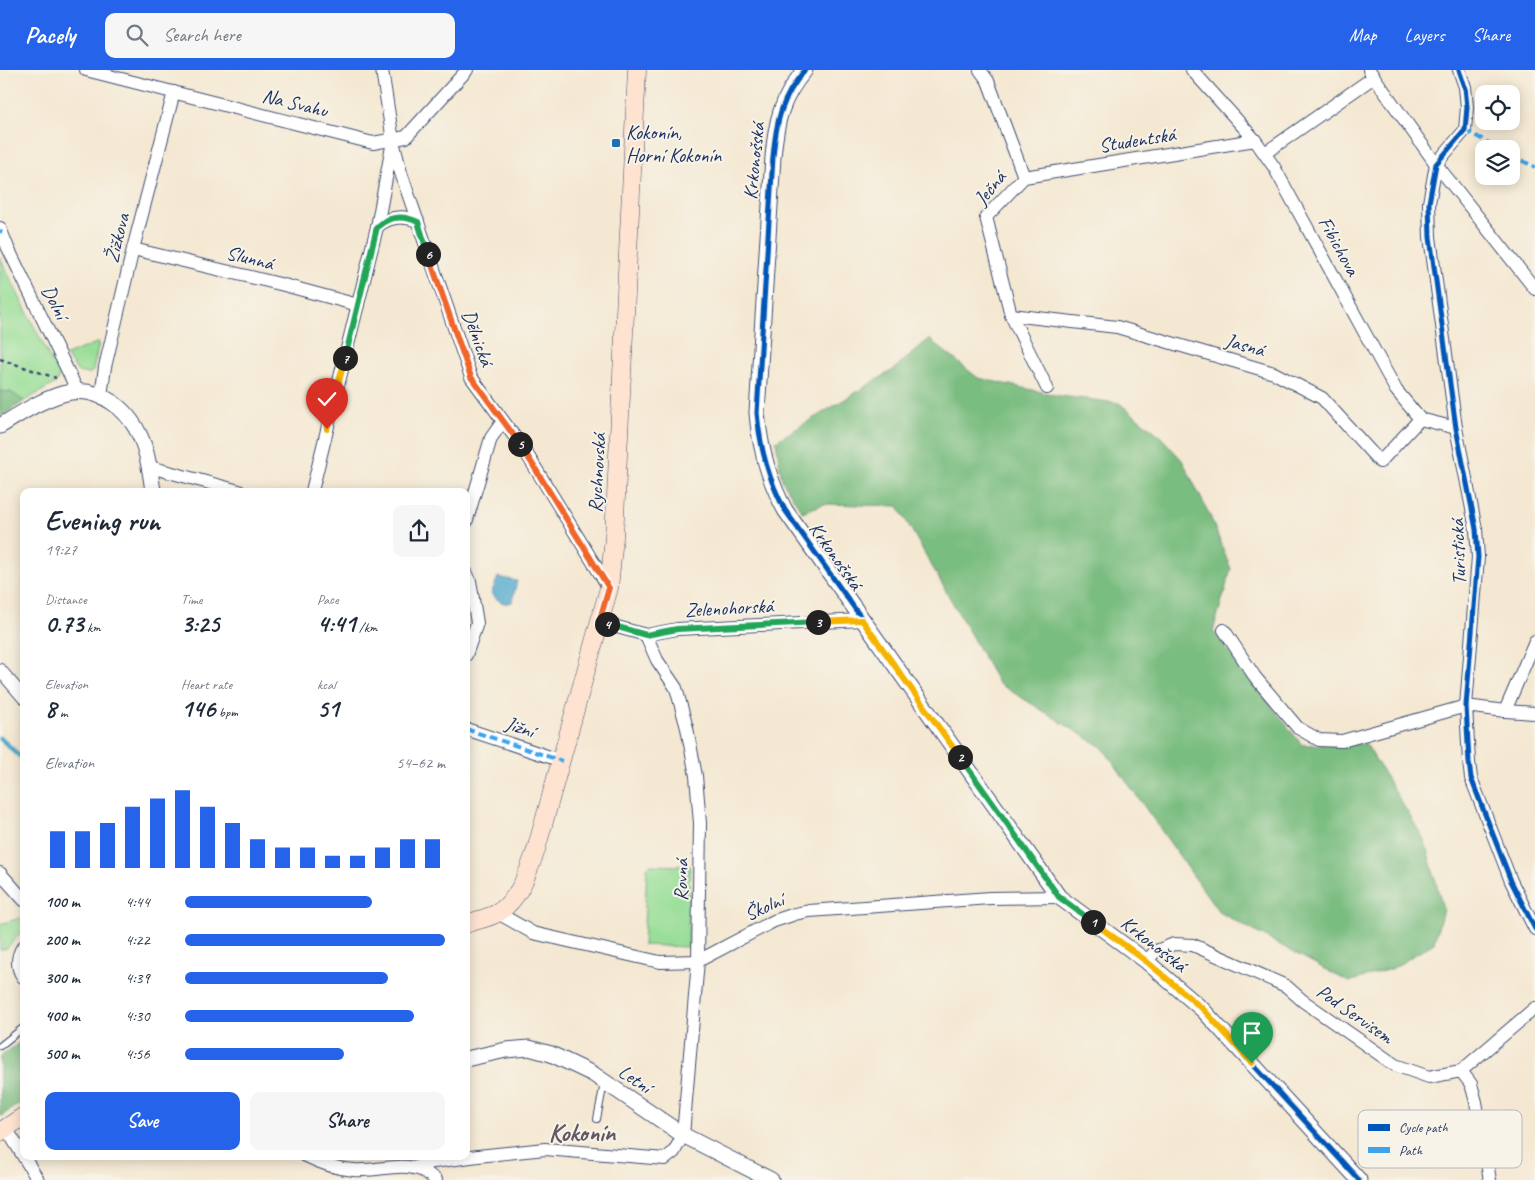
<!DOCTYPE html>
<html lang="en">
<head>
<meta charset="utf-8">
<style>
	:root { --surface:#fff; --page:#f6f6f7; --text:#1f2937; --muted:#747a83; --accent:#2563eb }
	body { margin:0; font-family:Caveat,sans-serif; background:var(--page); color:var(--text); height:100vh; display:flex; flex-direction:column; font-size:19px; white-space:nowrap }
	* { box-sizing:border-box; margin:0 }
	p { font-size:16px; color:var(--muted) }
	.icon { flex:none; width:28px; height:28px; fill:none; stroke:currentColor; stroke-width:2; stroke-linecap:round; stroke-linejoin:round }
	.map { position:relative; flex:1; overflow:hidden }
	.details { position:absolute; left:20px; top:418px; width:450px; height:672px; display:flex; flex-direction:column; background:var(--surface); border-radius:10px; box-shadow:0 2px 12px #0003 }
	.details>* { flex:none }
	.controls { position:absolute; left:1475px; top:15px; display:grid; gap:10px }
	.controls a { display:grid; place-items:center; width:45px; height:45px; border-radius:10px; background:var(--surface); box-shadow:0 2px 12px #0003; font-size:25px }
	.pin { position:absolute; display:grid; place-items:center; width:42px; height:42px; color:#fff; margin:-51px -21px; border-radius:50% 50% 50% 0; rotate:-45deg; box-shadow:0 0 5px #0007 }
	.pin .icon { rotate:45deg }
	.km { position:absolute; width:25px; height:25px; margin:-12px; border-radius:50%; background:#222; color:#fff; font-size:14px; line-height:25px; text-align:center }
	.round { display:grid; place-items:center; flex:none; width:52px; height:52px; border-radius:10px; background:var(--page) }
	.headline { display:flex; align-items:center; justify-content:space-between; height:85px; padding:0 25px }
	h1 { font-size:28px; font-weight:700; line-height:38px }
	.metrics { display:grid; grid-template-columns:repeat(3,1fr); gap:8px; height:85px; padding:5px 25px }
	.metrics div { display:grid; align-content:center }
	.metrics b { font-size:25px; font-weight:700 }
	.metrics small { font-size:14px; font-weight:400 }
	.metrics p { font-size:14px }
	.chart { height:140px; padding:10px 25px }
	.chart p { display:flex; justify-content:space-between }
	.chart svg { width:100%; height:90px; margin-top:5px; stroke:var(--accent); stroke-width:6 }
	.cta { display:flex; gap:10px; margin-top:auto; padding:10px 25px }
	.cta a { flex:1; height:58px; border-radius:10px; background:var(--accent); color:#fff; font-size:20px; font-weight:700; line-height:58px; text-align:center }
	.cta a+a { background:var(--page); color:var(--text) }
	ul { padding:0 25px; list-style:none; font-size:16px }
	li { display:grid; grid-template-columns:80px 60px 1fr; align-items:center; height:38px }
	li i { height:12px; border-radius:6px; background:var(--accent) }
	header { display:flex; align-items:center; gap:30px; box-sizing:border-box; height:70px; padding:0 25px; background:var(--accent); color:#fff }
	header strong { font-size:24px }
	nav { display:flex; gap:28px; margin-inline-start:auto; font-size:18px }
	.search { width:350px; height:45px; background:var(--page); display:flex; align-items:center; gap:12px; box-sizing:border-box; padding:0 18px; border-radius:10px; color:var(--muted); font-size:19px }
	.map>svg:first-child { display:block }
	.green { fill:#98de97; stroke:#5a867a }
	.forest { fill:#7abd80; stroke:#4a766f }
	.water { fill:#4ea8cc; stroke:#346c95 }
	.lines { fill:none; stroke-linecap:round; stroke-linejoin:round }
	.stream { stroke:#4ea8cc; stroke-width:4.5 }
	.service-casing { stroke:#3c4b6f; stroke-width:8 }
	.minor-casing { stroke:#3c4b6f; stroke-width:14 }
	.tertiary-casing { stroke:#3c4b6f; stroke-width:17 }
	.secondary-casing { stroke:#3c4b6f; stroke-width:19 }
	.path { stroke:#3c4b6f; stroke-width:2.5; stroke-dasharray:4 4; stroke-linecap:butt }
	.service { stroke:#fff; stroke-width:6 }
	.minor { stroke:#fff; stroke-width:12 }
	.tertiary { stroke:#fff; stroke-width:15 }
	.secondary { stroke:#fee3d1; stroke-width:18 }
	.quiet { stroke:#3da3ed; stroke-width:4; stroke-dasharray:8 4; stroke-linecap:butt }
	.cycleway-casing { stroke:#f7f3e8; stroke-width:8 }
	.cycleway { stroke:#0057b8; stroke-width:5 }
	.split-1-casing { stroke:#fff; stroke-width:10 }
	.split-2-casing { stroke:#fff; stroke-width:10 }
	.split-3-casing { stroke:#fff; stroke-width:10 }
	.split-4-casing { stroke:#fff; stroke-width:10 }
	.split-5-casing { stroke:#fff; stroke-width:10 }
	.split-6-casing { stroke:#fff; stroke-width:10 }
	.split-7-casing { stroke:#fff; stroke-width:10 }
	.split-8-casing { stroke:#fff; stroke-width:10 }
	.split-1 { stroke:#f5b400; stroke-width:6 }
	.split-2 { stroke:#22a559; stroke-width:6 }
	.split-3 { stroke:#f5b400; stroke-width:6 }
	.split-4 { stroke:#22a559; stroke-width:6 }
	.split-5 { stroke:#f0652b; stroke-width:6 }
	.split-6 { stroke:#f0652b; stroke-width:6 }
	.split-7 { stroke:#22a559; stroke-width:6 }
	.split-8 { stroke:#f5b400; stroke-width:6 }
	.poi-dot { fill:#1f6fb2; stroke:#f7f3e8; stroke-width:2 }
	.labels { text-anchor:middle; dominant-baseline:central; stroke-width:4; stroke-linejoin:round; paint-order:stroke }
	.street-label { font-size:20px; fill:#1b2f5e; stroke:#f7f3e8 }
	.poi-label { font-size:20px; fill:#1b2f5e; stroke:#f7f3e8; text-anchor:start }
	.district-label { font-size:25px; font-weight:bold; fill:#635864; stroke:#f7f3e8 }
	.key { fill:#f7f3e8; stroke:#b5b8bf; stroke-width:1 }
	.key-label { font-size:14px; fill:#1b2f5e }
</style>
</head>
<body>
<header>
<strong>Pacely</strong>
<div class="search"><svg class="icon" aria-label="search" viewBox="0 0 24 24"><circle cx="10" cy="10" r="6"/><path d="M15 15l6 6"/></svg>Search here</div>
<nav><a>Map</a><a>Layers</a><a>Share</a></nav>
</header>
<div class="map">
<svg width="1535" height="1110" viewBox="0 0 1535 1110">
	<rect width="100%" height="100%" fill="#f7f3e8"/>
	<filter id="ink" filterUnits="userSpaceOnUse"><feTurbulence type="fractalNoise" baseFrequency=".02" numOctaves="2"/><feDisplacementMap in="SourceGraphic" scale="10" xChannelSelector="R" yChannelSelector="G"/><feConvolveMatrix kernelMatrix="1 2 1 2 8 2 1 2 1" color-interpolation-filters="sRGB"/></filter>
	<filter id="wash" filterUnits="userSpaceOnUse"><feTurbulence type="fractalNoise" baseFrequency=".0096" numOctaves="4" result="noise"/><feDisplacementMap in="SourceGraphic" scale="20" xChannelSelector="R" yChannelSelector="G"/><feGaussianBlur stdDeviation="1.12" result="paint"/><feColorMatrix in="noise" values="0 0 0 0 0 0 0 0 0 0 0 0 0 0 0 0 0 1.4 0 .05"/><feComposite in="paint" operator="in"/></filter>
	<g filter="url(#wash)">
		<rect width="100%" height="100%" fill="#f4e8d2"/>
		<g class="green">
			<polygon points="0,188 52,292 55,293 61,303 56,313 24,331 0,347"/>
			<polygon points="99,272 93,301 88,304 78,302 66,285"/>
			<polygon points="650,795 690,796 688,877 643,875 647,798"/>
			<polygon points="24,847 24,859 7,878 0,880 0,854"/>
		</g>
		<g class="forest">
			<polygon points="929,269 978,308 1060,326 1119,333 1158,364 1182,390 1210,446 1231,499 1213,561 1302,675 1366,674 1425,771 1443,839 1434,873 1393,898 1349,912 1219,842 1103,678 998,613 898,436 824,434 802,442 782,410 776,371 893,300"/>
			<polygon points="0,321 11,322 24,331 0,347"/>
			<polygon points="24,969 24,1030 0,1047 0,987"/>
		</g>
		<path class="water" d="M498,507L517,511L512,532C503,536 498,530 491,524Z"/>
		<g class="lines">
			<polyline class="stream" points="0,668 24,690"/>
		</g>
	</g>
	<g filter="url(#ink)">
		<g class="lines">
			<defs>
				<g id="service">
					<polyline points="0,976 24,957"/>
					<polyline points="597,1049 604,1013"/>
				</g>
				<g id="minor">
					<polyline points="86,0 373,73 406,67 467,0"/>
					<polyline points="382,0 393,71 401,103 471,307 525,381 609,518"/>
					<polyline points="980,0 988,11 1024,107"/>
					<polyline points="1192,0 1255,70 1274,97 1396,320 1420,349 1456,358"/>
					<polyline points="1369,0 1436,94 1535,219"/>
					<polyline points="1459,0 1465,17 1467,37 1465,60 1436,94 1429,133 1430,167 1456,358 1476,459 1478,487 1466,636 1469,692 1471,708 1511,811 1535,859"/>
					<polyline points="1265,83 1374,7"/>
					<polyline points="1024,107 986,147 1011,245 1047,318"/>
					<polyline points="1024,107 1255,70"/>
					<path d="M377,157C389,146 403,145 418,151"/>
					<polyline points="0,158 8,178 78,322"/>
					<polyline points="133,179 284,215 358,235"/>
					<polyline points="1011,245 1117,257 1274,303 1322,328 1380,392 1420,349"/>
					<polyline points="101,326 105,297 133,179 174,22"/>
					<polyline points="150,397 239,421"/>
					<polyline points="312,421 377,157 392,76"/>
					<polyline points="466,453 491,368 503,351"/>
					<polyline points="466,502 470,511 477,553 466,585"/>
					<polyline points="599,552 646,565 677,559 862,550"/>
					<polyline points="1224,560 1255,607 1298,658 1319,670 1342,671 1466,636 1505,641 1535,643"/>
					<polyline points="0,600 24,628"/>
					<polyline points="1505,641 1535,571"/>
					<polyline points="466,659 562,691"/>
					<polyline points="0,803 24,830"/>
					<polyline points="498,843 533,863 660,892 698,891 774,851 795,844 809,841 990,828 1059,827"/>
					<polyline points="1146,891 1156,881 1174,874 1193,875 1286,916 1303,931 1395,995 1429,1007 1461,1001 1535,938"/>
					<polyline points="1461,1001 1471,1014 1476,1032 1490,1110"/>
					<polyline points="6,1058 38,1110"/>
					<path d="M306,1086C320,1093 338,1099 354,1100C376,1102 402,1091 423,1101C427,1103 432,1107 436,1110"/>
					<polyline points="414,1098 426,1093 478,1086 545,1079 665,1089 674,1082 683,1065 698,891 700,753 696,706 687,658 676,618 657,590 646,565"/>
				</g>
				<g id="tertiary">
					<path d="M805,0C781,28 776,52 773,87L757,343C760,378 768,409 785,440L1059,827L1146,891L1203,940L1359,1110"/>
					<path d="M0,356C20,344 39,331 62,324C100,313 132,341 144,376C149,391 151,406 153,421"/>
					<path d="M24,878C18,887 18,897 24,906"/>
					<polyline points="466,989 506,980 529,978 551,984 593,1004 683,1065 771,1110"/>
				</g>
				<g id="secondary">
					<path d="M466,854C476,850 490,848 499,842C520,828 528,802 536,780L609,518L614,467L637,0"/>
					<polyline points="0,1062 24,1046"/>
				</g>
			</defs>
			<use href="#service" class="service-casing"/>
			<use href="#minor" class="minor-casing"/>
			<use href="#tertiary" class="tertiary-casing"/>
			<use href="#secondary" class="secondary-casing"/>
			<polyline class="path" points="0,289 56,308"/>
			<use href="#service" class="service"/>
			<use href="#minor" class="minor"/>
			<use href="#tertiary" class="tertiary"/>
			<use href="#secondary" class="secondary"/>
			<g class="quiet">
				<polyline points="1465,60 1500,79"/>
				<polyline points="1511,85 1535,97"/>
				<polyline points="0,163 1,160"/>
				<polyline points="466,659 562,691"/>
			</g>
			<defs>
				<g id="cycleway">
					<path d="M805,0C781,28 776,52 773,87L757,343C760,378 768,409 785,440L1059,827L1146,891L1203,940L1359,1110"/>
					<polyline points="1459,0 1465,17 1467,37 1465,60 1436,94 1429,133 1430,167 1456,358 1476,459 1478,487 1466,636 1469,692 1471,708 1511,811 1535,859"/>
				</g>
			</defs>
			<use href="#cycleway" class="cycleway-casing"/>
			<use href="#cycleway" class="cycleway"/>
		</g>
	</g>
	<g class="lines" filter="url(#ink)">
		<defs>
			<polyline id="split-1" points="1093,852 1146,891 1204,940 1252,993"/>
			<polyline id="split-2" points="960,687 1059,827 1093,852"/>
			<polyline id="split-3" points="818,552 862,550 960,687"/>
			<polyline id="split-4" points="607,554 646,565 677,559 818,552"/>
			<polyline id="split-5" points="520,374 609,518 599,552 607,554"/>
			<polyline id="split-6" points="428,184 471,307 520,374"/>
			<path id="split-7" d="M345,288L377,157C389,146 403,145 418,152L428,184"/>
			<polyline id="split-8" points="327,359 345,288"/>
		</defs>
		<use href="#split-1" class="split-1-casing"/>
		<use href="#split-2" class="split-2-casing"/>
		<use href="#split-3" class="split-3-casing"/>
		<use href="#split-4" class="split-4-casing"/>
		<use href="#split-5" class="split-5-casing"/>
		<use href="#split-6" class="split-6-casing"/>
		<use href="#split-7" class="split-7-casing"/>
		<use href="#split-8" class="split-8-casing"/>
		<use href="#split-1" class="split-1"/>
		<use href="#split-2" class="split-2"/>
		<use href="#split-3" class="split-3"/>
		<use href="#split-4" class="split-4"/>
		<use href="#split-5" class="split-5"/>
		<use href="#split-6" class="split-6"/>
		<use href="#split-7" class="split-7"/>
		<use href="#split-8" class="split-8"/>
	</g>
	<rect class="poi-dot" x="611" y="68" width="10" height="10" rx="2.5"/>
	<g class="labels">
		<g class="street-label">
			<text transform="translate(295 33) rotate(14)">Na Svahu</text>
			<text transform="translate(1137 70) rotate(-9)">Studentská</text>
			<text transform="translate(754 91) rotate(-84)">Krkonošská</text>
			<text transform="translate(990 118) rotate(-51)">Ječná</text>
			<text transform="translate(117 168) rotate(-76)">Žižkova</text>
			<text transform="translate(1339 176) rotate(61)">Fibichova</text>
			<text transform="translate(250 188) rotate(14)">Slunná</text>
			<text transform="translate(55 232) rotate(64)">Dolní</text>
			<text transform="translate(478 268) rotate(70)">Dělnická</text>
			<text transform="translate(1245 275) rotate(16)">Jasná</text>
			<text transform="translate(597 403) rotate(-87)">Rychnovská</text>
			<text transform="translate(1458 482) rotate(-92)">Turistická</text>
			<text transform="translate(836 486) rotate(55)">Krkonošská</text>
			<text transform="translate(729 538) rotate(-3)">Zelenohorská</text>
			<text transform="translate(520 657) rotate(19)">Jižní</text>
			<text transform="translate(681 810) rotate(-89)">Rovná</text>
			<text transform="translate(764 837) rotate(-23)">Školní</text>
			<text transform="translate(1154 874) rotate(38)">Krkonošská</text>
			<text transform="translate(1355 944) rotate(35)">Pod Servisem</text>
			<text transform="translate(635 1009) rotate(34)">Letní</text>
		</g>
		<g class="poi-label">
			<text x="626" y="62">Kokonín,<tspan x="626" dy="23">Horní Kokonín</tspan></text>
		</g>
		<g class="district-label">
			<text x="582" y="1063">Kokonín</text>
		</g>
	</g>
	<rect x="1358" y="1040" width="164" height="58" rx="8" class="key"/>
	<rect x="1368" y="1054" width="22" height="7" fill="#0057b8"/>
	<rect x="1368" y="1077" width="22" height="6" fill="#3da3ed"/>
	<g class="key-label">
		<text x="1399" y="1062">Cycle path</text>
		<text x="1399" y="1085">Path</text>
	</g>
</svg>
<div class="controls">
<a><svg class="icon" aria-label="locate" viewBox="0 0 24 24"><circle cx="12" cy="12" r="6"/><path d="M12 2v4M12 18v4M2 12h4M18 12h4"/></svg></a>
<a><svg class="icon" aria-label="layers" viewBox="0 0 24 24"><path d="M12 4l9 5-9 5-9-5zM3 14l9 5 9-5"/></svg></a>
</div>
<div class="pin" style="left:1252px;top:993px;background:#1e9e55"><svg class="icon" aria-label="arrive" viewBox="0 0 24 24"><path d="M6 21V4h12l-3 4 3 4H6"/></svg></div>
<div class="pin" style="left:327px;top:359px;background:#d93025"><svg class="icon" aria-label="check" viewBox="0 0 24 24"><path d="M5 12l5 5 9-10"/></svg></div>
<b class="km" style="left:1093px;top:852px">1</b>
<b class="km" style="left:960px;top:687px">2</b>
<b class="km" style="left:818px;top:552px">3</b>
<b class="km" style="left:607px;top:554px">4</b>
<b class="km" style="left:520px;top:374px">5</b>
<b class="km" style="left:428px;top:184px">6</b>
<b class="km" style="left:345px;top:288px">7</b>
<section class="details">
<div class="headline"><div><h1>Evening run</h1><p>19:27</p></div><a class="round"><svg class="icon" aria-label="share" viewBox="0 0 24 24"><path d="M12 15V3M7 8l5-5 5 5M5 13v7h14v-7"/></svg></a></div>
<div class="metrics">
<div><p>Distance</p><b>0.73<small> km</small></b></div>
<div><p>Time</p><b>3:25</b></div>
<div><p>Pace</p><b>4:41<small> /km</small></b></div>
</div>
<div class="metrics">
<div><p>Elevation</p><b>8<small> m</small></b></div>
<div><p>Heart rate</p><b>146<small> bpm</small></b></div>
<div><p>kcal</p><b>51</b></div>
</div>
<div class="chart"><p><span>Elevation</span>54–62 m</p>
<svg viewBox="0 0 160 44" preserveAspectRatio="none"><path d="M5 44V26M15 44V26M25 44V22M35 44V14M45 44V10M55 44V6M65 44V14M75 44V22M85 44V30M95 44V34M105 44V34M115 44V38M125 44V38M135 44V34M145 44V30M155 44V30"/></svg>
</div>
<ul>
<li><b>100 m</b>4:44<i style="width:72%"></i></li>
<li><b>200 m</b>4:22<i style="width:100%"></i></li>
<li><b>300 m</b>4:39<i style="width:78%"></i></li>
<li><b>400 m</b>4:30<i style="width:88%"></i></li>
<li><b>500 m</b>4:56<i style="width:61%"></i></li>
</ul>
<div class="cta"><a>Save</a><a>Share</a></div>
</section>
</div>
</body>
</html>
